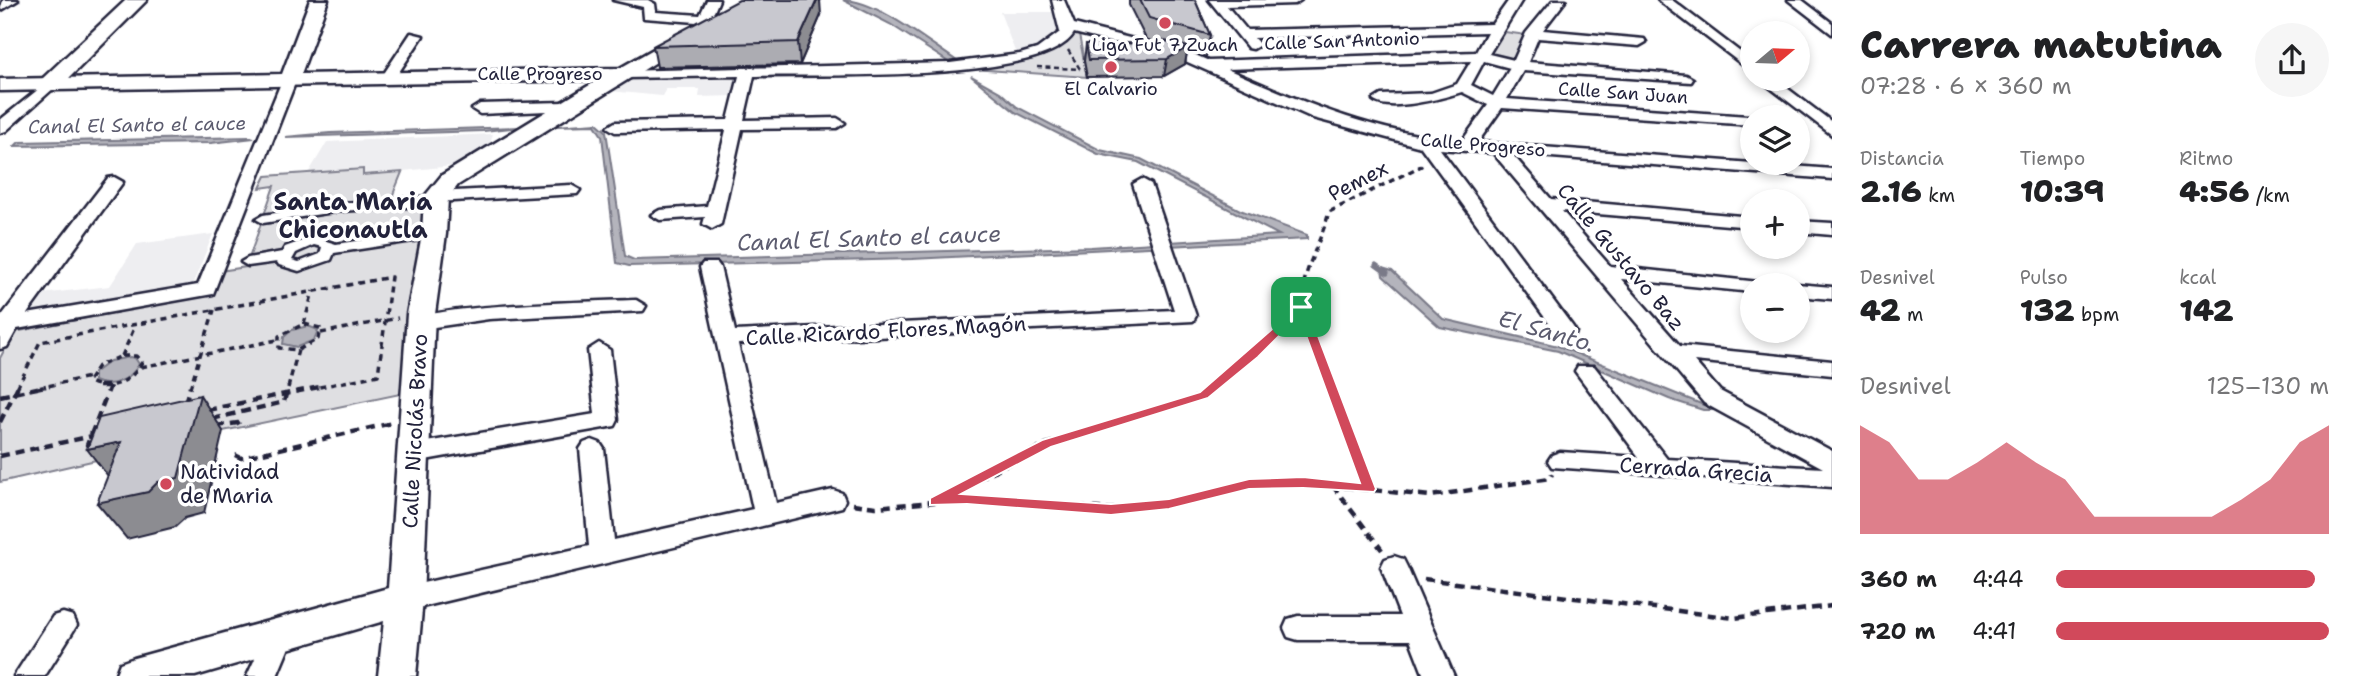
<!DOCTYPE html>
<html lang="es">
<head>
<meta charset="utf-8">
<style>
	:root { --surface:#fff; --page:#f6f6f6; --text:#202124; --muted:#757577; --accent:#d1495b }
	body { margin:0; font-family:"Shantell Sans",sans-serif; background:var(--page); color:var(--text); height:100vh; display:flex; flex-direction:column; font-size:26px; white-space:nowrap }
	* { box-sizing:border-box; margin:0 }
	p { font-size:23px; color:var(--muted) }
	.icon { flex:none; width:38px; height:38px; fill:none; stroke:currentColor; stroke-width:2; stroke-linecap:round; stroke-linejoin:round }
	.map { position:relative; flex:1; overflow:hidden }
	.panel { display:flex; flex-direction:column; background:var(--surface); width:525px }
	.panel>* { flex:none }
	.needle { width:46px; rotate:71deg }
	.fabs { position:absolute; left:1740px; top:21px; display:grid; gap:14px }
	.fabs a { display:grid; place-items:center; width:70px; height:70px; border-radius:50%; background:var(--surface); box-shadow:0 4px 10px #0003; font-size:35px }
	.pin { position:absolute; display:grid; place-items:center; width:60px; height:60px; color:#fff; margin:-30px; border-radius:14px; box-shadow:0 4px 10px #0006 }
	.round { display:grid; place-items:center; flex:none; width:74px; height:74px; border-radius:37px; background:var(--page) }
	.head { display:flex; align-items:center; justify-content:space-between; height:119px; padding:0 28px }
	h1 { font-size:38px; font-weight:800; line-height:52px }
	.metrics { display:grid; grid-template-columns:repeat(3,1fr); gap:10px; height:119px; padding:7px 28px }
	.metrics div { display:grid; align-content:center }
	.metrics b { font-size:30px; font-weight:800 }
	.metrics small { font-size:19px; font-weight:400 }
	.metrics p { font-size:19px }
	.chart { height:196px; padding:14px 28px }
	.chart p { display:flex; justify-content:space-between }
	.chart svg { width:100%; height:126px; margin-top:7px; fill:var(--accent); opacity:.7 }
	ul { padding:0 28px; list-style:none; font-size:23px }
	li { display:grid; grid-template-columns:112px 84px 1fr; align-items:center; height:52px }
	li i { height:18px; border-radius:9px; background:var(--accent) }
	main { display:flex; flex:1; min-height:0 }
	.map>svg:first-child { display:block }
	.built { fill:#eeeef1 }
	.green { fill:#dfdfe2; stroke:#80808e; stroke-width:2 }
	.water { fill:#b4b4bc; stroke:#7a7a88; stroke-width:2 }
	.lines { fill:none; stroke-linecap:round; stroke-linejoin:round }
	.stream { stroke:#7a7a88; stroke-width:5 }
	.pedestrian-casing { stroke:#22223b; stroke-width:5 }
	.minor-casing { stroke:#22223b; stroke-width:5 }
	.tertiary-casing { stroke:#22223b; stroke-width:5 }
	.secondary-casing { stroke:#22223b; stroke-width:5 }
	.path-far2 { stroke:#22223b; stroke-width:2.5; stroke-dasharray:5 3.5; stroke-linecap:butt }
	.path-far1 { stroke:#22223b; stroke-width:3.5; stroke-dasharray:6 5; stroke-linecap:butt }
	.path { stroke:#22223b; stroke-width:4.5; stroke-dasharray:9 6; stroke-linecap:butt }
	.pedestrian { fill:#fff; fill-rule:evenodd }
	.minor { fill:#fff; fill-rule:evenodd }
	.tertiary { fill:#fff; fill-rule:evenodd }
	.secondary { fill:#fff; fill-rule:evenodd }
	.wall { fill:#acacb2; stroke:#22223b; stroke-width:2 }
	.shaded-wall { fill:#8c8c91; stroke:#22223b; stroke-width:2 }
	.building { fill:#c8c8cf; stroke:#22223b; stroke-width:2 }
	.route { fill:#d1495b; stroke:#fff; stroke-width:2; fill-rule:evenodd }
	.poi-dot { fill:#d1495b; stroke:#fff; stroke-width:2.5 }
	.labels { text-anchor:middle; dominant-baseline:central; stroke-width:7; stroke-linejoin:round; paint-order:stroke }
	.far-street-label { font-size:18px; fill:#22223b; stroke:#fff }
	.far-poi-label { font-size:18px; fill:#22223b; stroke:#fff }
	.far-water-label { font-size:19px; font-style:italic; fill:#5c5c6f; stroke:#fff }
	.street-label { font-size:21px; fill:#22223b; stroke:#fff }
	.poi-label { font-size:21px; fill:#22223b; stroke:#fff; text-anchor:start }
	.water-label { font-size:23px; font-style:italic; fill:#5c5c6f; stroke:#fff }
	.quarter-label { font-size:24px; font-weight:bold; fill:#22223b; stroke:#fff }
</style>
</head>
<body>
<main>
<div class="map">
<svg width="1832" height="676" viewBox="0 0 1832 676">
	<rect width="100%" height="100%" fill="#fff"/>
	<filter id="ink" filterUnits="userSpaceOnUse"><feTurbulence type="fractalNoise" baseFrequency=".0143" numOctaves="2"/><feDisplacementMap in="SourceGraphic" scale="14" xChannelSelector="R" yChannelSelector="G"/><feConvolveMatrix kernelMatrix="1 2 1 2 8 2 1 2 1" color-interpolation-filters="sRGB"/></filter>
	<g filter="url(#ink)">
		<g class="built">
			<polygon points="1000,12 1056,12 1065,30 1034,51 1017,57"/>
			<polygon points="737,79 735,96 699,97 700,89 666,89 662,96 610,91 627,80"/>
			<polygon points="493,134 485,158 473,164 362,175 363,170 309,172 327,142"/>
			<polygon points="213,234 190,291 25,319 41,294 110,286 137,244"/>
		</g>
		<g class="green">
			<polygon points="1498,31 1526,35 1514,62 1485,56"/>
			<path d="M1076,34L1079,35L1087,77L972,69C1013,63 1046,64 1076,34Z"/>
			<polygon points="363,169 363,175 402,172 392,197 437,194 424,389 223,431 0,482 0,358 14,332 212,294 220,271 246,267 274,186 260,188 266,176"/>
		</g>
		<g class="water">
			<path d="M843,0C877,0 928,42 957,61V64L950,63L890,24Z"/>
			<polygon points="971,76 1000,92 1017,107 1100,150 1141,159 1240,210 1307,235 1307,239 912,259 629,266 617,263 602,136 595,125 555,126 597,123 606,131 625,256 634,260 1091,247 1279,235 1138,162 1098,154 1015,112"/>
			<polygon points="521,127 484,131 285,137 330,133"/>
			<polygon points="250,137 254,138 211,143 15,146 19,142"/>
			<polygon points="1382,268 1392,271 1443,319 1558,346 1716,410 1703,410 1669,399 1558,351 1440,327 1383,276"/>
			<polygon points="308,326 318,330 314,340 297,347 283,344 284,337 292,330"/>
			<path d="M130,357L135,358L139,364C131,380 110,389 94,381V373L110,361Z"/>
		</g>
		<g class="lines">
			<polyline class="stream" points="1376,265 1387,273"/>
			<defs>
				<g id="pedestrian">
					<polygon points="436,198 443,202 441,205 340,211 263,223 256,219 263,215 340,203"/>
					<path d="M434,230L439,231L441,234L439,237L334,253L331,260L299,271L279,265L277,262L248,266L241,262L248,258L282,252L285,247L313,237L336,244ZM314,245L322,247L320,254L299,262L292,260L296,253Z"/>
				</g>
				<g id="minor">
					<polygon points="3,0 18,0 0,11"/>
					<polygon points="613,0 648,0 655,4 656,12 700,15 707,0 719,0 706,31 699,35 692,31 696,22 644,18 643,7"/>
					<path d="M1052,0H1064L1074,24L1193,54L1209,61L1476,52L1487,32L1254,38L1260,45L1253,49L1248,48L1209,0H1301L1295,4L1227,6L1247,30L1492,24L1509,0H1522L1489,54L1514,60L1526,33L1553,0H1566L1543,30L1644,39L1646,42L1639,46L1538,38L1528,62L1686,75L1693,79L1691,82L1523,71L1507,99L1748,116L1752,117V125L1502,108L1478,142L1832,169V179L1512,154L1551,199L1752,217V227L1562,211L1610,266L1759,282L1761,285H1752V292L1621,279L1680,346L1832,361V375L1694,361L1720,391L1832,451V487L1552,467L1548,461L1552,455L1560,452L1639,457L1575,371L1578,366H1594L1667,459L1823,468L1704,403L1493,153L1440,149L1573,327L1576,332L1573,337H1559L1421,147L1313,118L1183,60L1074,33C1046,84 813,74 754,76L744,120L837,118L845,123L837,128L742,129L721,224L712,229L703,224L705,217L660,220L651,215L660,210L707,206L726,130L615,132L607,127L615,122L728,120L739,76L625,78L618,74L620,71L950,63L1020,54L1037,49L1060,32ZM1471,61L1457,84L1431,93L1381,95L1373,100C1387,113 1444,98 1462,92L1488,105L1462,141C1377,134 1304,103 1227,69ZM1484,61L1510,68L1493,96L1471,85Z"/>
					<polygon points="1658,0 1672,0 1752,61 1752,72"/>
					<polygon points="1788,0 1802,0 1832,23 1832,34"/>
					<polygon points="411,33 423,36 395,78 385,78 383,75"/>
					<polygon points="290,74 297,78 213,294 17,329 7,347 0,349 0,318 108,178 114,177 123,182 27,314 198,285 283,78"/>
					<polygon points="1759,79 1775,79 1832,122 1832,135"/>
					<polygon points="50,80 57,84 55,87 6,131 0,133 0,120"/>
					<polygon points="566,102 574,107 571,110 480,114 472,109 480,104"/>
					<polygon points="1142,179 1151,184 1196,316 1193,321 738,344 776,503 833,490 842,493 845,500 842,507 405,611 395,607 391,599 395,591 405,587 589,546 580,449 584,443 592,440 600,443 604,449 614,540 753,509 700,267 703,263 717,263 720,267 735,331 1174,310 1133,184"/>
					<polygon points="571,185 580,190 577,194 436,202 427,197 436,192"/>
					<polygon points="1797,221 1832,223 1832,235 1797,232"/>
					<polygon points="1797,284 1832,287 1832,299 1797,296 1797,285 1792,285"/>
					<path d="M636,300L646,306L643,311L489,319L421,329L411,322C422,305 605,301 636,300Z"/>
					<polygon points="599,343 610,350 618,420 615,426 414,462 406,459 402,453 406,447 414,444 595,414 588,350"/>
					<polygon points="1394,556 1403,559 1407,567 1454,676 1424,676 1410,640 1298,640 1288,637 1284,628 1288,619 1298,616 1400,616 1381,567 1385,559"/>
					<polygon points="63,613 73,616 77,625 45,676 14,676 53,616"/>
					<polygon points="281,621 291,624 295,633 277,676 247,676 271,624"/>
				</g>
				<polygon id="tertiary" points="310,0 328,0 301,74 620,68 680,34 686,33 695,38 458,185 448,198 446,234 435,314 423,599 416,676 378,676 384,621 195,676 115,676 120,663 134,658 388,588 407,314 422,234 424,197 442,175 598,80 0,91 0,79 282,74"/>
				<polygon id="secondary" points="126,0 147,0 58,89 42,89 39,84 42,79"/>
			</defs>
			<use href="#pedestrian" class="pedestrian-casing"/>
			<use href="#minor" class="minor-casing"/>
			<use href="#tertiary" class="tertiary-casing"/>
			<use href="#secondary" class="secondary-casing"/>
			<g class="path-far2">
				<polyline points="1068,50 1080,69"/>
				<polyline points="1037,67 1080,69"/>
				<polyline points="1418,168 1424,165"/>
			</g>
			<g class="path-far1">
				<polygon points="304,324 320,328 318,339 298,350 279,348 279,336"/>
				<polyline points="304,324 313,291"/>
				<polyline points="321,333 398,318"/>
				<path d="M122,356H136L142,362C132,382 108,393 88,381L98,366Z"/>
				<polyline points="122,356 135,326"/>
				<polyline points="141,367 277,340"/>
				<polyline points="17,388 40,342 391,277 378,375 315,388"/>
				<polyline points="38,388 89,377"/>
				<polyline points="190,388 214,310"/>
				<polyline points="288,388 298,350"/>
				<polyline points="1213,388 1254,354 1301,307"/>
				<path d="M1331,388C1324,370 1302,322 1301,306C1301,272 1321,243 1329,212L1421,166"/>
			</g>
			<g class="path">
				<polyline points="99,386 110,386"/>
				<polyline points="1331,386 1369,489"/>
				<polyline points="0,396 46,386"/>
				<polyline points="185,403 190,386"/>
				<polyline points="207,410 324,386"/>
				<polyline points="212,419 284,402 288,386"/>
				<polyline points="0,422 18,386"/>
				<polyline points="216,426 238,423 241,428"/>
				<polyline points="91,446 87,445 110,386"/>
				<polyline points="235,455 241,458 392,423"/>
				<polyline points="0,456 97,435"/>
				<polyline points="1332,485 1382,550"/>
				<polyline points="938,500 1046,444 1204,395 1215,386"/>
				<polyline points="853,504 876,507 967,499 1111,509 1169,504 1249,484 1303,483 1431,496 1550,478 1552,474"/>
				<polyline points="1424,579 1734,618 1832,606"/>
			</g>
			<use href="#pedestrian" class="pedestrian"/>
			<use href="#minor" class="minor"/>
			<use href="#tertiary" class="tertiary"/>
			<use href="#secondary" class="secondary"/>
		</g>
		<g class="wall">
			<polygon points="1129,0 1195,0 1210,35 1206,57 1187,51 1185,64 1164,76 1087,77 1084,61 1086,44 1156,43 1146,39 1129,5"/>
			<polygon points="821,15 800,64 657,67 653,46"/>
		</g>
		<g class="shaded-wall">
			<polygon points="817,0 820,0 821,15 800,64 798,42"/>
			<polygon points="1188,47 1185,64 1164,76 1167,59"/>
			<polygon points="200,395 223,431 204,513 185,518 175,527 127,539 97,503"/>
			<polygon points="121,442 115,485 87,449"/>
		</g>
		<g class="building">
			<polygon points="739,0 817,0 798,42 653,46"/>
			<polygon points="1140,0 1195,0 1210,35 1149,18"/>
			<polygon points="1157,39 1188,47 1167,59 1089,60 1086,44 1159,43"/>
			<polygon points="200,395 178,478 158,482 148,492 97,503 121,442 87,449 99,418"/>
		</g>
	</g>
	<path class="route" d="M1301,304L1307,307L1376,489L1374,492L1303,488L1249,489L1169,509L1111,515L967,504L930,505V498L1042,440L1200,392ZM1299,316L1360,483L1303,477L1249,479L1169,499L1111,504L961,494L1051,447L1208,398L1258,357Z"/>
	<g class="poi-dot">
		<circle cx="1165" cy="23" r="7"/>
		<circle cx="1111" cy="67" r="7"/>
		<circle cx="166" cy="484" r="7"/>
	</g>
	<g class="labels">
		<g class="far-street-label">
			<text transform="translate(1342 41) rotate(-2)">Calle San Antonio</text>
			<text x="540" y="74">Calle Progreso</text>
			<text transform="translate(1623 93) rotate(4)">Calle San Juan</text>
			<text transform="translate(1483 145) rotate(5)">Calle Progreso</text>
		</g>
		<g class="far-poi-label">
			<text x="1165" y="45">Liga Fut 7 Zuach</text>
			<text x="1111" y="89">El Calvario</text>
		</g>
		<g class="far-water-label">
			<text transform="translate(137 125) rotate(-1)">Canal El Santo el cauce</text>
		</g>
		<g class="street-label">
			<text transform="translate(1358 181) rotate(-27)">Pemex</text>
			<text transform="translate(1621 257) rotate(50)">Calle Gustavo Baz</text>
			<text transform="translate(886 331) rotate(-3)">Calle Ricardo Flores Magón</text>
			<text transform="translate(415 431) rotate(-87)">Calle Nicolás Bravo</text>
			<text transform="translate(1696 470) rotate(4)">Cerrada Grecia</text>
		</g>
		<g class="poi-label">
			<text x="180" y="472">Natividad<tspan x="180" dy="24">de Maria</tspan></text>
		</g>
		<g class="water-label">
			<text transform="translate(869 238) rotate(-2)">Canal El Santo el cauce</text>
			<text transform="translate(1547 331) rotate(16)">El Santo.</text>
		</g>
		<g class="quarter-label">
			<text x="353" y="202">Santa Maria<tspan x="353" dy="28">Chiconautla</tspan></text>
		</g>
	</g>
</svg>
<div class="fabs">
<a><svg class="needle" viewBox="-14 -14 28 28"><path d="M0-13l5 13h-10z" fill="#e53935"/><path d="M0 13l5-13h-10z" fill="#757577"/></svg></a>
<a><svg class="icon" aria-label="layers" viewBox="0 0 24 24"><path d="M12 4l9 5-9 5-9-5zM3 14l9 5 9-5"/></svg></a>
<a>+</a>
<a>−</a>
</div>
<div class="pin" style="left:1301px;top:307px;background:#1e9e55"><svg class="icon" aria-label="arrive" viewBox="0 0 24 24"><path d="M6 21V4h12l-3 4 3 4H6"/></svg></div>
</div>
<section class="panel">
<div class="head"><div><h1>Carrera matutina</h1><p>07:28 · 6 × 360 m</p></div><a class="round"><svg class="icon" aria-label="share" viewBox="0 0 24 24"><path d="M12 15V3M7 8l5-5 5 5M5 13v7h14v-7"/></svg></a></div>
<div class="metrics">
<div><p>Distancia</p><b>2.16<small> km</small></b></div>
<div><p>Tiempo</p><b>10:39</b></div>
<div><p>Ritmo</p><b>4:56<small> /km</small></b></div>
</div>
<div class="metrics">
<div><p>Desnivel</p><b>42<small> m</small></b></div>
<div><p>Pulso</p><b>132<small> bpm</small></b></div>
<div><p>kcal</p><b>142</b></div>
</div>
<div class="chart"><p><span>Desnivel</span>125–130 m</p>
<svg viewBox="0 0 160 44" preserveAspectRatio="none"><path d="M0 44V6L10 12L20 25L30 25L40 19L50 12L60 19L70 25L80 38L90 38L100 38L110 38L120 38L130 32L140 25L150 12L160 6V44z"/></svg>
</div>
<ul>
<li><b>360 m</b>4:44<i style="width:95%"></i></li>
<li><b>720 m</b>4:41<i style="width:100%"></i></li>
</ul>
</section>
</main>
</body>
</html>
